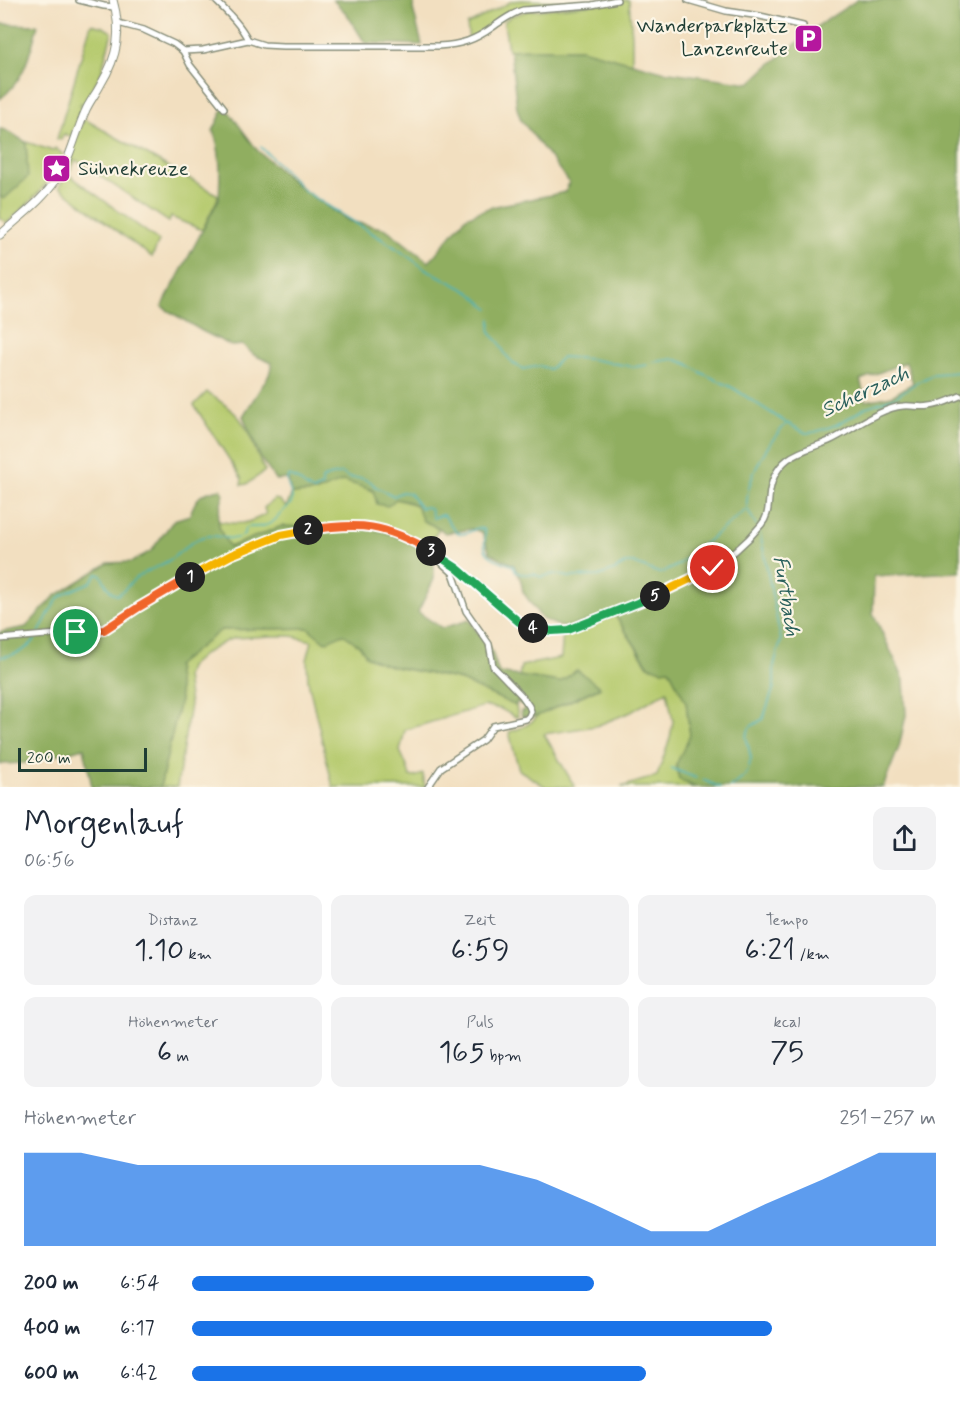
<!DOCTYPE html>
<html lang="de">
<head>
<meta charset="utf-8">
<style>
	:root { --surface:#fff; --page:#f2f2f3; --text:#1f2937; --muted:#747a83; --accent:#1a73e8 }
	body { margin:0; font-family:Mynerve,sans-serif; background:var(--page); color:var(--text); height:100vh; display:flex; flex-direction:column; font-size:22px; white-space:nowrap }
	* { box-sizing:border-box; margin:0 }
	p { font-size:20px; color:var(--muted) }
	.icon { flex:none; width:33px; height:33px; fill:none; stroke:currentColor; stroke-width:2; stroke-linecap:round; stroke-linejoin:round }
	.map { position:relative; height:787px; overflow:hidden }
	.panel { display:flex; flex-direction:column; background:var(--surface); flex:1 }
	.panel>* { flex:none }
	.scale { position:absolute; left:18px; bottom:15px; width:129px; box-sizing:border-box; padding-left:6px; border:3px solid #1f3d34; border-top:0; font-size:16px; line-height:21px; white-space:nowrap; color:#1f3d34; -webkit-text-stroke:4px #fcf5e5; paint-order:stroke }
	.pin { position:absolute; display:grid; place-items:center; width:51px; height:51px; color:#fff; margin:-26px; border:3px solid #fff; border-radius:50%; box-shadow:0 2px 6px #0007 }
	.km { position:absolute; width:30px; height:30px; margin:-15px; border-radius:50%; background:#222; color:#fff; font-size:16px; line-height:30px; text-align:center }
	.round { display:grid; place-items:center; flex:none; width:63px; height:63px; border-radius:12px; background:var(--page) }
	.summary { display:flex; align-items:center; justify-content:space-between; height:102px; padding:0 24px }
	h1 { font-size:33px; font-weight:600; line-height:45px }
	.figures { display:grid; grid-template-columns:repeat(3,1fr); gap:9px; height:102px; padding:6px 24px }
	.figures div { display:grid; align-content:center; border-radius:12px; background:var(--page); text-align:center }
	.figures b { font-size:30px; font-weight:600 }
	.figures small { font-size:16px; font-weight:400 }
	.figures p { font-size:16px }
	.chart { height:168px; padding:12px 24px }
	.chart p { display:flex; justify-content:space-between }
	.chart svg { width:100%; height:108px; margin-top:6px; fill:var(--accent); opacity:.7 }
	ul { padding:0 24px; list-style:none; font-size:20px }
	li { display:grid; grid-template-columns:96px 72px 1fr; align-items:center; height:45px }
	li i { height:15px; border-radius:8px; background:var(--accent) }
	.map>svg:first-child { display:block }
	.green { fill:#b6ca6e; stroke:#6a8451; stroke-width:1.5 }
	.forest { fill:#90ae61; stroke:#58764a; stroke-width:1.5; fill-rule:evenodd }
	.lines { fill:none; stroke-linecap:round; stroke-linejoin:round }
	.stream { stroke:#43b3ba; stroke-width:1.5 }
	.minor-casing { stroke:#888e7a; stroke-width:8 }
	.major-casing { stroke:#888e7a; stroke-width:9 }
	.minor { stroke:#fff; stroke-width:5 }
	.major { stroke:#fff; stroke-width:7 }
	.split-1-casing { stroke:#fff; stroke-width:12 }
	.split-2-casing { stroke:#fff; stroke-width:12 }
	.split-3-casing { stroke:#fff; stroke-width:12 }
	.split-4-casing { stroke:#fff; stroke-width:12 }
	.split-5-casing { stroke:#fff; stroke-width:12 }
	.split-6-casing { stroke:#fff; stroke-width:12 }
	.split-1 { stroke:#f0652b; stroke-width:8 }
	.split-2 { stroke:#f5b400; stroke-width:8 }
	.split-3 { stroke:#f0652b; stroke-width:8 }
	.split-4 { stroke:#22a559; stroke-width:8 }
	.split-5 { stroke:#22a559; stroke-width:8 }
	.split-6 { stroke:#f5b400; stroke-width:8 }
	.labels { text-anchor:middle; dominant-baseline:central; stroke-width:4.5; stroke-linejoin:round; paint-order:stroke }
	.poi-label { font-size:20px; fill:#1f3d34; stroke:#fcf5e5; text-anchor:end }
	.water-label { font-size:21px; font-style:italic; fill:#2a605c; stroke:#fcf5e5 }
</style>
</head>
<body>
<div class="map">
<svg width="960" height="787" viewBox="0 0 960 787">
	<rect width="100%" height="100%" fill="#fcf5e5"/>
	<filter id="ink" filterUnits="userSpaceOnUse"><feTurbulence type="fractalNoise" baseFrequency=".0167" numOctaves="2"/><feDisplacementMap in="SourceGraphic" scale="12" xChannelSelector="R" yChannelSelector="G"/><feConvolveMatrix kernelMatrix="1 2 1 2 8 2 1 2 1" color-interpolation-filters="sRGB"/></filter>
	<filter id="wash" filterUnits="userSpaceOnUse"><feTurbulence type="fractalNoise" baseFrequency=".008" numOctaves="4" result="noise"/><feDisplacementMap in="SourceGraphic" scale="24" xChannelSelector="R" yChannelSelector="G"/><feGaussianBlur stdDeviation="1.35" result="paint"/><feColorMatrix in="noise" values="0 0 0 0 0 0 0 0 0 0 0 0 0 0 0 0 0 1.4 0 .05"/><feComposite in="paint" operator="in"/></filter>
	<g filter="url(#wash)">
		<rect width="100%" height="100%" fill="#f2dfc0"/>
		<g class="green">
			<polygon points="521,0 589,3 530,7 518,9 469,40 467,25 512,1"/>
			<polygon points="625,0 629,0 632,36 632,63 581,49 536,49 508,50 504,22 511,16 527,11 615,2"/>
			<polygon points="91,24 103,27 112,32 101,73 84,104 81,103 80,105 82,107 71,137 64,134 61,140 57,139"/>
			<polygon points="84,119 218,195 217,200 202,230 171,217 169,222 76,160 68,174 159,241 152,257 59,187 62,182 60,179"/>
			<path d="M26,142L53,151L55,148L64,155C52,183 29,203 7,223L0,218V196L4,199L27,160Z"/>
			<path d="M207,392C219,401 235,410 243,423C253,438 256,456 265,471L247,484L241,485L242,479L194,405Z"/>
			<path d="M343,480L396,499L416,505L423,521L439,528L428,547L405,535L387,527L382,531L346,529L324,530L282,526L230,547L223,538L217,521C239,525 246,525 266,514L264,508L274,499L279,500L286,507L290,499L291,494L317,492Z"/>
			<path d="M615,615L648,666L669,669L686,702L690,736L676,765L679,779L694,787H621L657,776L670,738L673,721L667,691L631,712L596,726L544,734L575,787H546L519,770L509,732C519,729 532,724 537,716L599,688L577,670L560,682L519,676L521,666L561,658L563,633Z"/>
			<polygon points="308,628 343,633 360,646 367,657 390,666 457,679 516,706 518,717 515,717 501,709 484,706 405,730 400,751 406,764 410,776 414,777 423,774 425,787 333,787 308,681 307,660 312,641 292,636 271,636 235,638 226,641 204,654 189,667 186,677 190,704 177,787 160,787 180,700 176,665 221,630"/>
		</g>
		<g class="forest">
			<polygon points="333,0 414,0 413,9 422,45 365,43 347,14"/>
			<path d="M857,0H960V572L874,576L873,613L904,680L906,715L899,747L883,787H694L679,779L676,765L690,735L686,702L669,669L662,670L649,666L612,611L586,622L564,628L542,619L523,592L521,581L514,565L490,553L482,532L472,529L445,533L439,528L423,521L416,505L409,502L396,499L388,506L377,504L373,490L343,481L317,492L291,494L288,479L276,480L261,459L243,416L269,375L272,363L254,355L243,345L232,346L202,331L162,307L219,199C220,179 222,150 213,131L224,108L230,113L257,150L299,187L349,221L386,229L429,262L466,217L491,207L566,192L569,182L521,120L517,108L510,50L536,49H581L662,71L750,83L767,67L819,25ZM906,362L913,383L892,396L866,401L860,380Z"/>
			<path d="M0,24L38,25C29,55 26,79 0,99Z"/>
			<polygon points="0,129 5,130 26,142 28,177 4,199 0,196"/>
			<path d="M221,489L224,494C216,517 215,527 230,547L282,526L302,527L311,532L346,529H363L382,531L394,535L425,551L431,558L434,566V579L418,612L442,628L469,620L492,652L499,673L560,682L577,670L600,687L537,716L522,717L521,711H524L525,708L517,701L516,706L457,679L390,666L367,657L360,646L343,634L325,642L308,628L221,630L176,666L180,700L160,787H92L84,748L25,763L0,764V632L26,627L55,596L108,563L132,562L151,551L174,520L190,515C196,496 202,492 221,489Z"/>
		</g>
		<g class="lines">
			<g class="stream">
				<polyline points="261,147 306,192 396,248 424,268 471,293 489,309"/>
				<polyline points="491,319 490,332 493,336 499,342 505,354 514,364 523,369 539,366 550,369 562,357 590,359 634,367 647,365"/>
				<polyline points="653,362 674,359 688,364 700,372 733,388 785,422"/>
				<polyline points="748,510 756,525"/>
				<path d="M38,635C43,625 53,603 60,597C69,590 81,587 91,582L94,577L97,574L101,575C105,582 109,593 117,595C125,591 129,584 135,579C145,571 158,567 168,561C181,553 189,541 203,537C219,532 232,545 244,534L245,528C251,526 257,528 263,526C274,524 278,516 285,509C289,506 293,503 292,498C291,488 285,486 288,476C299,477 304,488 314,491L322,486V480C327,474 335,476 342,473L349,478H361L371,482L376,487L394,496L402,492L409,493L421,508L426,507L430,508L433,518L442,515L445,516C455,532 458,540 477,528L484,529C487,536 483,541 485,548C487,559 505,562 513,566L516,572L522,574H534L541,577L554,574L569,577L599,576L615,570L626,563H633L659,573L664,572L678,565L747,509C744,481 768,442 787,423L806,433L815,432L836,425L852,416L866,407L894,398L916,383L934,374L960,372"/>
				<path d="M0,657C13,656 28,650 35,639"/>
				<polyline points="671,768 696,778"/>
				<polyline points="703,780 720,787"/>
				<polyline points="729,787 734,785 744,777 748,771 751,758 746,736 750,727 763,719 774,687 774,665 781,640 760,533"/>
			</g>
		</g>
	</g>
	<g filter="url(#ink)">
		<g class="lines">
			<defs>
				<g id="minor">
					<polyline points="79,0 104,6 115,7"/>
					<path d="M215,0C227,12 240,24 248,40"/>
					<polyline points="688,0 726,11 760,16 803,26"/>
					<path d="M118,23L144,30L174,44L183,51L203,50L248,40L264,45L283,46H438C461,45 475,40 493,27C503,20 512,13 523,10L592,5L617,0"/>
					<polyline points="183,51 190,65 224,108"/>
					<path d="M0,639L104,630L139,607L197,573L231,555L281,535L344,525L380,528L410,539L457,568L519,622C535,630 550,631 568,630C591,622 613,613 636,604C685,584 727,567 761,525C768,517 768,509 769,499C770,484 775,469 788,459C800,450 815,447 829,441C851,431 879,408 903,406C912,405 921,408 930,406C941,405 950,400 960,396"/>
					<polyline points="428,787 441,768 483,740 493,726 526,719 529,716 531,711 529,706 522,696 493,666 489,644 466,611 453,573 441,562 442,558"/>
				</g>
				<path id="major" d="M0,235C19,217 41,202 56,180C70,160 75,135 85,112C89,102 96,94 101,84C118,56 122,32 113,0"/>
			</defs>
			<use href="#minor" class="minor-casing"/>
			<use href="#major" class="major-casing"/>
			<use href="#minor" class="minor"/>
			<use href="#major" class="major"/>
		</g>
	</g>
	<g class="lines" filter="url(#ink)">
		<defs>
			<polyline id="split-1" points="76,632 104,630 139,607 190,577"/>
			<polyline id="split-2" points="190,577 231,555 281,535 308,530"/>
			<path id="split-3" d="M308,530C361,522 384,524 431,551"/>
			<polyline id="split-4" points="431,551 457,568 519,622 533,628"/>
			<polyline id="split-5" points="533,628 552,631 568,630 655,596"/>
			<polyline id="split-6" points="655,596 713,568"/>
		</defs>
		<use href="#split-1" class="split-1-casing"/>
		<use href="#split-2" class="split-2-casing"/>
		<use href="#split-3" class="split-3-casing"/>
		<use href="#split-4" class="split-4-casing"/>
		<use href="#split-5" class="split-5-casing"/>
		<use href="#split-6" class="split-6-casing"/>
		<use href="#split-1" class="split-1"/>
		<use href="#split-2" class="split-2"/>
		<use href="#split-3" class="split-3"/>
		<use href="#split-4" class="split-4"/>
		<use href="#split-5" class="split-5"/>
		<use href="#split-6" class="split-6"/>
	</g>
	<defs>
		<symbol id="parking-square" viewBox="-11 -11 22 22"><rect x="-9" y="-9" width="18" height="18" rx="4" fill="#b5179e" stroke="#fcf5e5"/><path d="M-3.5-5.5H1a3.5 3.5 0 0 1 0 7H-1V5.5H-3.5ZM-1-3.4V-.6H.8a1.4 1.4 0 0 0 0-2.8Z" fill="#fff"/></symbol>
		<symbol id="sight-square" viewBox="-11 -11 22 22"><rect x="-9" y="-9" width="18" height="18" rx="4" fill="#b5179e" stroke="#fcf5e5"/><path d="M0-6L1.8-2.2L6-1.7L2.9 1.2L3.7 5.4L0 3.3L-3.7 5.4L-2.9 1.2L-6-1.7L-1.8-2.2Z" fill="#fff"/></symbol>
	</defs>
	<g fill-rule="evenodd">
		<use href="#parking-square" x="792" y="22" width="33" height="33"/>
		<use href="#sight-square" x="40" y="152" width="33" height="33"/>
	</g>
	<g class="labels">
		<g class="poi-label">
			<text x="788" y="26">Wanderparkplatz<tspan x="788" dy="23">Lanzenreute</tspan></text>
			<text x="78" y="169" text-anchor="start">Sühnekreuze</text>
		</g>
		<g class="water-label">
			<text transform="translate(865 392) rotate(-25)">Scherzach</text>
			<text transform="translate(786 596) rotate(81)">Furtbach</text>
		</g>
	</g>
</svg>
<div class="scale">200 m</div>
<div class="pin" style="left:76px;top:632px;background:#1e9e55"><svg class="icon" aria-label="arrive" viewBox="0 0 24 24"><path d="M6 21V4h12l-3 4 3 4H6"/></svg></div>
<div class="pin" style="left:713px;top:568px;background:#d93025"><svg class="icon" aria-label="check" viewBox="0 0 24 24"><path d="M5 12l5 5 9-10"/></svg></div>
<b class="km" style="left:190px;top:577px">1</b>
<b class="km" style="left:308px;top:530px">2</b>
<b class="km" style="left:431px;top:551px">3</b>
<b class="km" style="left:533px;top:628px">4</b>
<b class="km" style="left:655px;top:596px">5</b>
</div>
<section class="panel">
<div class="summary"><div><h1>Morgenlauf</h1><p>06:56</p></div><a class="round"><svg class="icon" aria-label="share" viewBox="0 0 24 24"><path d="M12 15V3M7 8l5-5 5 5M5 13v7h14v-7"/></svg></a></div>
<div class="figures">
<div><p>Distanz</p><b>1.10<small> km</small></b></div>
<div><p>Zeit</p><b>6:59</b></div>
<div><p>Tempo</p><b>6:21<small> /km</small></b></div>
</div>
<div class="figures">
<div><p>Höhenmeter</p><b>6<small> m</small></b></div>
<div><p>Puls</p><b>165<small> bpm</small></b></div>
<div><p>kcal</p><b>75</b></div>
</div>
<div class="chart"><p><span>Höhenmeter</span>251–257 m</p>
<svg viewBox="0 0 160 44" preserveAspectRatio="none"><path d="M0 44V6L10 6L20 11L30 11L40 11L50 11L60 11L70 11L80 11L90 17L100 27L110 38L120 38L130 27L140 17L150 6L160 6V44z"/></svg>
</div>
<ul>
<li><b>200 m</b>6:54<i style="width:54%"></i></li>
<li><b>400 m</b>6:17<i style="width:78%"></i></li>
<li><b>600 m</b>6:42<i style="width:61%"></i></li>
</ul>
</section>
</body>
</html>
